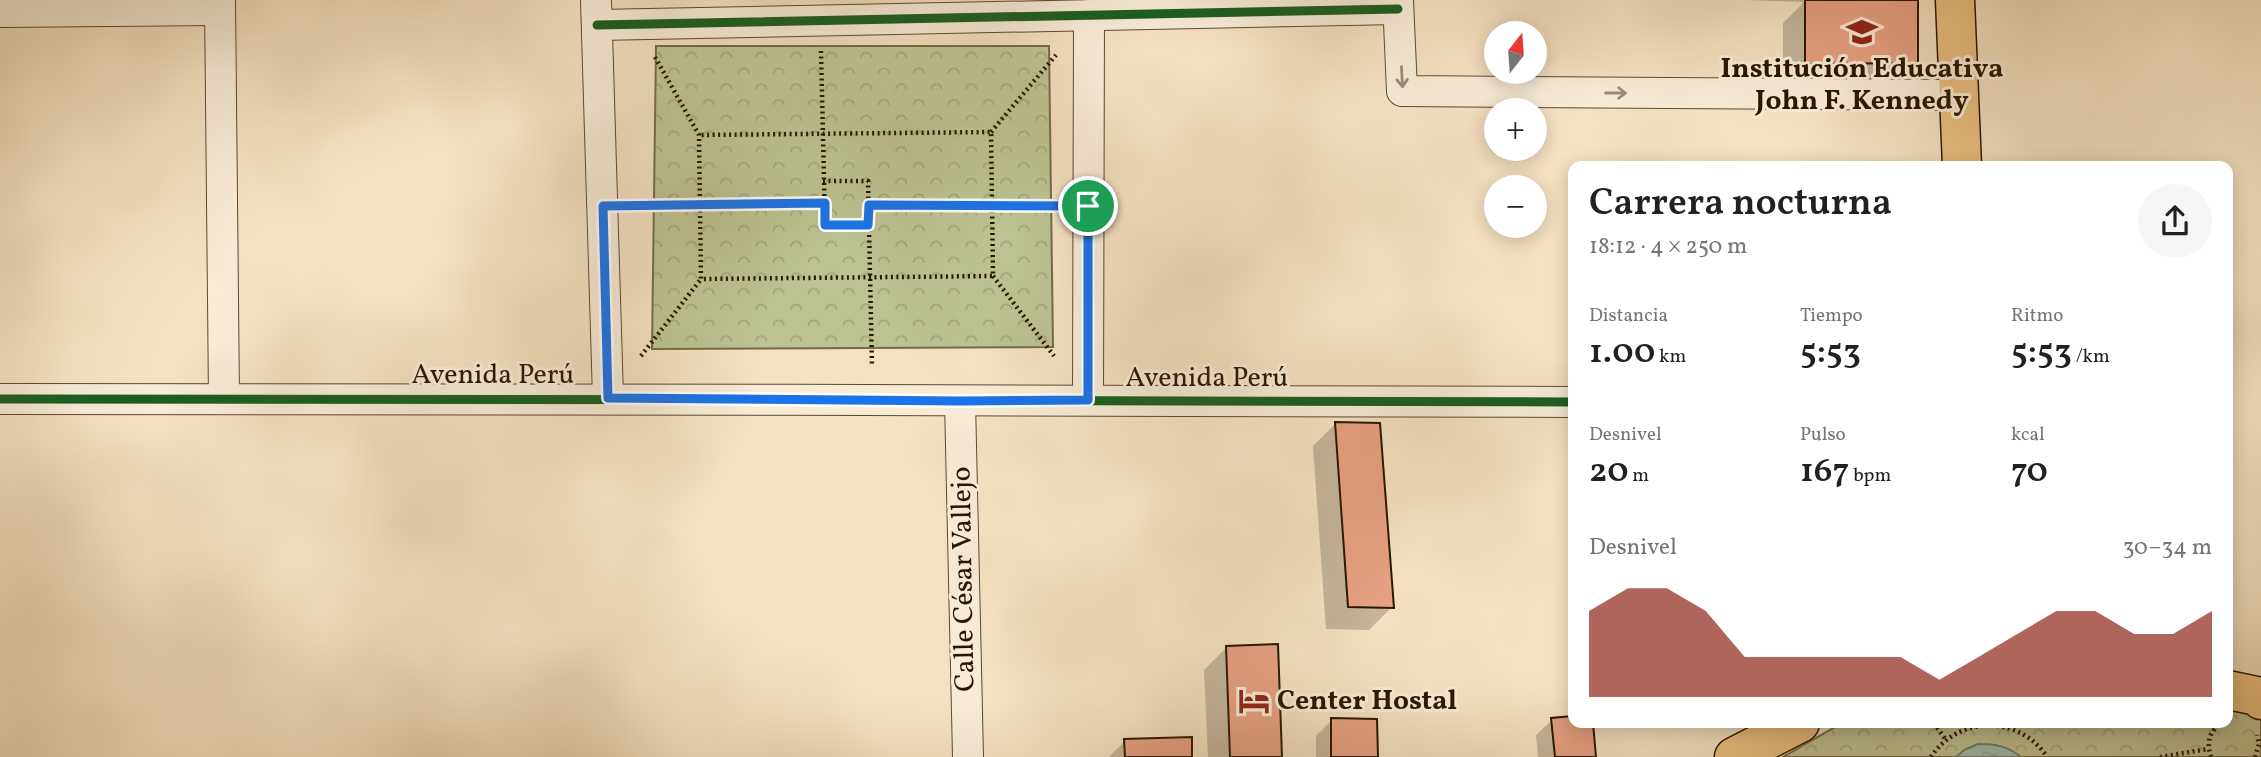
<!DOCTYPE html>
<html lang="es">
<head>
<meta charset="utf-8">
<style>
	:root { --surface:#fff; --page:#f6f6f6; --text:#202124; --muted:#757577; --accent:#8f2418 }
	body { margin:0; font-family:Vollkorn,serif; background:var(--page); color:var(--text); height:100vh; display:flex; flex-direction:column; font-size:26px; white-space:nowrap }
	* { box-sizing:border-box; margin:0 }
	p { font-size:23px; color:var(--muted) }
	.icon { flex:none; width:38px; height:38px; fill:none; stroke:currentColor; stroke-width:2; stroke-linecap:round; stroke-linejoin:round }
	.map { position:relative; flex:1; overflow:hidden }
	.panel { position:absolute; left:1568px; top:161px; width:665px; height:567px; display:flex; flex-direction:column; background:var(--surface); border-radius:14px; box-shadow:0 4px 18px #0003 }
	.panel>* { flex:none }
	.needle { width:46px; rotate:17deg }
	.tools { position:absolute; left:1484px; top:21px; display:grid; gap:14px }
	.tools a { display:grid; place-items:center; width:63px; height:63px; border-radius:50%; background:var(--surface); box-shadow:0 4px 18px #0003; font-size:35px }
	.pin { position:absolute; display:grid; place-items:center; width:60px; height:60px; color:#fff; margin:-30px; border:4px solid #fff; border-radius:50%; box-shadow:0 2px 7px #0007 }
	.round { display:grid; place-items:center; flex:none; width:74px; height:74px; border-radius:37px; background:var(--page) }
	.overview { display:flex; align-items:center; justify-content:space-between; height:119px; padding:0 21px }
	h1 { font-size:38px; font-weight:600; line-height:52px }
	.stats { display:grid; grid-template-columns:repeat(3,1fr); gap:10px; height:119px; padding:7px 21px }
	.stats div { display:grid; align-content:center }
	.stats b { font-size:35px; font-weight:600 }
	.stats small { font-size:19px; font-weight:400 }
	.stats p { font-size:19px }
	.chart { height:196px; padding:14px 21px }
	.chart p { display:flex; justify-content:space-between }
	.chart svg { width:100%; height:126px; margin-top:7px; fill:var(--accent); opacity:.7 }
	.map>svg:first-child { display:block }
	.park { fill:url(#park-crowns); stroke:#726c49; stroke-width:2 }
	.water { fill:url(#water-ripples); stroke:#6f7b68; stroke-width:2 }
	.shadow { fill:#0003 }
	.building { fill:#e7a083; stroke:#291600; stroke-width:2 }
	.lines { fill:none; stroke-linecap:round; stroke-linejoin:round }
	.minor-casing { stroke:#5c4930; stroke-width:32 }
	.primary-casing { stroke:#291600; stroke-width:41 }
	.trunk-casing { stroke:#291600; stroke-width:41 }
	.path { stroke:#291600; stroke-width:4.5; stroke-dasharray:2 3.5; stroke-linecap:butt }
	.minor { stroke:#f8ecd7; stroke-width:30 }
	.primary { stroke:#eac080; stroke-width:38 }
	.trunk { stroke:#eac080; stroke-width:38 }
	.cycleway-casing { stroke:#f8ecd7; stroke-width:13 }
	.cycleway { stroke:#1b5e20; stroke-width:9 }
	.oneway { stroke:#9b8c76 }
	.route-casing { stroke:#fff; stroke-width:14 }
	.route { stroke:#1a73e8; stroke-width:9 }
	.labels { text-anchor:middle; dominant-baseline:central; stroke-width:6; stroke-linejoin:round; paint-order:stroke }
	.poi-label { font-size:28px; font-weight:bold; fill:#291600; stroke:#f8ecd7 }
	.street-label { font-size:28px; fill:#291600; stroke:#f8ecd7 }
</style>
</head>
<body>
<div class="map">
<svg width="2261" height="757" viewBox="0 0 2261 757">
	<defs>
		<pattern id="park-crowns" width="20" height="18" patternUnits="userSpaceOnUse" patternTransform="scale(1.75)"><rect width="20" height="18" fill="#bcc292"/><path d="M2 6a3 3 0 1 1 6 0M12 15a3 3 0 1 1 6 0" fill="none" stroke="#a2a67c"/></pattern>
		<pattern id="water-ripples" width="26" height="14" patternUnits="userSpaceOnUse" patternTransform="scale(1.75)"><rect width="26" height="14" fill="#9dbeae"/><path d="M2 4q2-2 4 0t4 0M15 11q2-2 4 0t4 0" fill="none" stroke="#87a394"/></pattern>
	</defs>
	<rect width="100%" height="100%" fill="#f5e1c1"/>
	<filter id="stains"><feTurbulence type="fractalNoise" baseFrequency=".00286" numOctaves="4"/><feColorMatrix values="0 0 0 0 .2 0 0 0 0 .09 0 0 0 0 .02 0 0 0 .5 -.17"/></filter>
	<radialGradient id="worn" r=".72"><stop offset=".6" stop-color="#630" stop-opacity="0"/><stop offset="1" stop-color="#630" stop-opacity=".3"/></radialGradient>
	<g class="park">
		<polygon points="656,46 1049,46 1053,347 652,349"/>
		<polygon points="2228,706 2240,708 2261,720 2261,757 1783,757 1842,723 2228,723"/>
	</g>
	<path class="water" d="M1978,744C1996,744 2007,746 2021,757H1956L1964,750Z"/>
	<g class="shadow">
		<polygon points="1746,0 1916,0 1916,63 1894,85 1783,86 1783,23 1804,2"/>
		<polygon points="1336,423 1392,607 1369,630 1326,629 1313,446"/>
		<polygon points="1227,647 1280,757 1208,757 1204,670"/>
		<polygon points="1573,718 1573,723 1591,723 1594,757 1538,757 1536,735 1552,720"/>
		<polygon points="1332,720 1376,757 1316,757 1316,736"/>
		<polygon points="1125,741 1191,757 1109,757"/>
	</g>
	<g class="building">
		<polygon points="1805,0 1918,0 1918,63 1805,64"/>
		<polygon points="1335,422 1380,423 1394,608 1348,607"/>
		<polygon points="1278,644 1282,757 1230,757 1226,646"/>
		<polygon points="1573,716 1573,723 1593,723 1596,757 1555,757 1551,718"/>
		<polygon points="1331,718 1377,719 1378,757 1331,757"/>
		<polygon points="1192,737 1192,757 1125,757 1124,739"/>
	</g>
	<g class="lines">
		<defs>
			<g id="minor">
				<polyline points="220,0 224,399"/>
				<polyline points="596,0 608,398"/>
				<polyline points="1398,0 1402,91 1958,95"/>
				<polyline points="0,12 220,10"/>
				<polyline points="597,25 1398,9"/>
				<path d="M0,399C524,399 1049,400 1573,402"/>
				<polyline points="1088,400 1089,15"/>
				<polyline points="960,401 968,757"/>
			</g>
			<polyline id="primary" points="1955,0 1962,166"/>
			<g id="trunk">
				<polyline points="2228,690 2257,696 2261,700"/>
				<polyline points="1734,757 1800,723"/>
			</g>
		</defs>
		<use href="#minor" class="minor-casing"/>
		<use href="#primary" class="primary-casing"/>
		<use href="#trunk" class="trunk-casing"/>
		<g class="path">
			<polyline points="821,51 825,224 868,225"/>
			<polyline points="655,57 699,135 701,279 993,276 991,132 699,135"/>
			<polyline points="991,132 1056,55"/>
			<polyline points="823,181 868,181 872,367"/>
			<polyline points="635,205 825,203"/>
			<polyline points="869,205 1057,206"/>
			<polyline points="993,276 1054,356"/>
			<polyline points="641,356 701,279"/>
			<polyline points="1934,723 1946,740"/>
			<path d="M1931,757C1958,715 2020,715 2047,757"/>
			<polyline points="2160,757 2208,749"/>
			<path d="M2211,757C2207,745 2208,735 2218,725"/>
			<polyline points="2255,757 2259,744 2257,735"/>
		</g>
		<use href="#minor" class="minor"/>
		<use href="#primary" class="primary"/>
		<use href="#trunk" class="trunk"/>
		<defs>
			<g id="cycleway">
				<polyline points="597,25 1398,9"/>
				<path d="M0,399C524,399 1049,400 1573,402"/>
			</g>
		</defs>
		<use href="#cycleway" class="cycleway-casing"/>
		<use href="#cycleway" class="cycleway"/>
	</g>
	<defs><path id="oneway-shaft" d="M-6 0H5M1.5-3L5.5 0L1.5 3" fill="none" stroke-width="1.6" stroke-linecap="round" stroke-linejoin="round" transform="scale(1.75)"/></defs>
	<g class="oneway">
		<use href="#oneway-shaft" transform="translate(1402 77) rotate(87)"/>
		<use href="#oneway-shaft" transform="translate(1616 93)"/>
	</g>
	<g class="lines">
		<defs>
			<polygon id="route" points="825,203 825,225 868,225 869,205 1088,206 1088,400 960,401 608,398 603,206"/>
		</defs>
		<use href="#route" class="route-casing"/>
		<use href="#route" class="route"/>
	</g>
	<defs>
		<symbol id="school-bare" viewBox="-9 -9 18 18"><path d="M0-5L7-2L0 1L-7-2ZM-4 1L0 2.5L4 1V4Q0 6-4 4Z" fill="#8f2418" stroke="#f8ecd7" stroke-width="2.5" paint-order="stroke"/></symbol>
		<symbol id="hotel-bare" viewBox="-9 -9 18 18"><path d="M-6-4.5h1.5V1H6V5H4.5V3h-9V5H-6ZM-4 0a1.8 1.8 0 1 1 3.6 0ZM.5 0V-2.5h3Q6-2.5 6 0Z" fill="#8f2418" stroke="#f8ecd7" stroke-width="2.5" paint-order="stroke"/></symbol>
	</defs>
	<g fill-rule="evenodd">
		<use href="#school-bare" x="1840" y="10" width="44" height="44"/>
		<use href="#hotel-bare" x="1232" y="679" width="44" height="44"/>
	</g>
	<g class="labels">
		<g class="poi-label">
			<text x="1862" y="69">Institución Educativa<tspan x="1862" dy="32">John F. Kennedy</tspan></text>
			<text x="1277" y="701" text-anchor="start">Center Hostal</text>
		</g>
		<g class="street-label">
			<text x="493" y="375">Avenida Perú</text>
			<text x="1207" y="378">Avenida Perú</text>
			<text transform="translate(964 579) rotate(-91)">Calle César Vallejo</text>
		</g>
	</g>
	<rect width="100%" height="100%" filter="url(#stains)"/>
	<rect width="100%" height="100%" fill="url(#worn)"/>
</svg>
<div class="tools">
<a><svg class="needle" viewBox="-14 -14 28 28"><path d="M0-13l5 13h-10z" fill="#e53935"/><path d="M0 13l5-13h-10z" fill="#757577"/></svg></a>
<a>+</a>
<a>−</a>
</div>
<div class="pin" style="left:1088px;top:206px;background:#1e9e55"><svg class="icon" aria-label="arrive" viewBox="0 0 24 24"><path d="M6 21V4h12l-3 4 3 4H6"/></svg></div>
<section class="panel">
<div class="overview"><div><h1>Carrera nocturna</h1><p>18:12 · 4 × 250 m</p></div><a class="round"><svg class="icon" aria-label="share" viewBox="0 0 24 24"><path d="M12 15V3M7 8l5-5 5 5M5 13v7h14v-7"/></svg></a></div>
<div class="stats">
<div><p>Distancia</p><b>1.00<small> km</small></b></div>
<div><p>Tiempo</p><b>5:53</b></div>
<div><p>Ritmo</p><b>5:53<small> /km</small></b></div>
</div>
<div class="stats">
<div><p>Desnivel</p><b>20<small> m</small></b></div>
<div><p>Pulso</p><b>167<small> bpm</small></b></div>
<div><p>kcal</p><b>70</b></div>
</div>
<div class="chart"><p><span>Desnivel</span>30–34 m</p>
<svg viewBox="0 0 160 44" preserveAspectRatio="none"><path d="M0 44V14L10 6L20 6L30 14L40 30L50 30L60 30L70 30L80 30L90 38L100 30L110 22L120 14L130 14L140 22L150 22L160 14V44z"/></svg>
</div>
</section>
</div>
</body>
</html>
